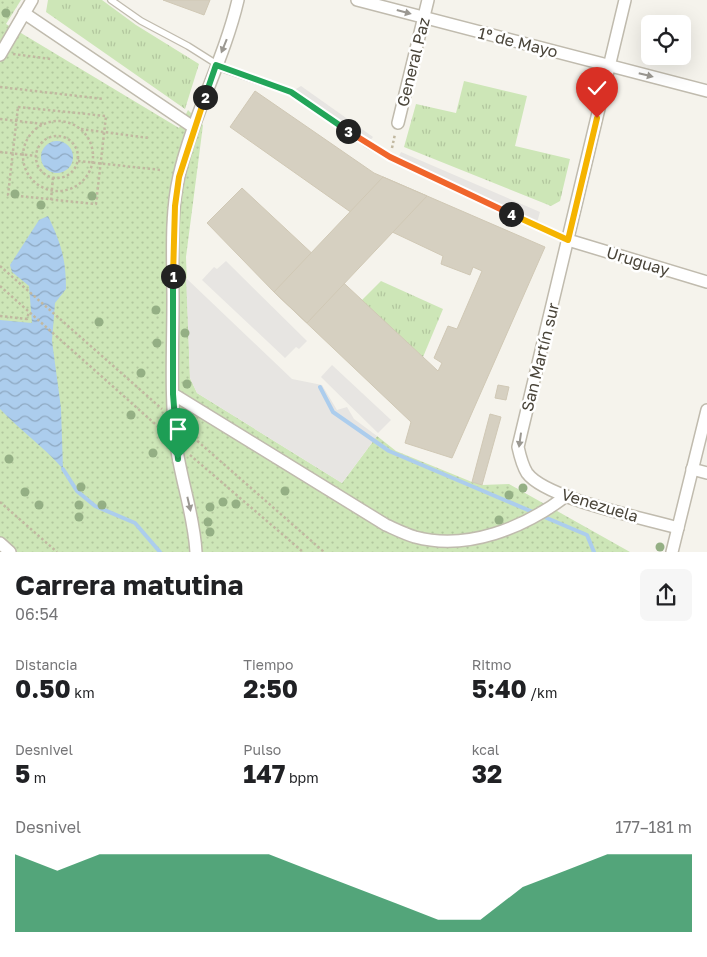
<!DOCTYPE html>
<html lang="es">
<head>
<meta charset="utf-8">
<style>
	:root { --surface:#fff; --page:#f6f6f6; --text:#202124; --muted:#757577; --accent:#0b8043 }
	body { margin:0; font-family:"Golos Text",sans-serif; background:var(--page); color:var(--text); height:100vh; display:flex; flex-direction:column; font-size:19px; white-space:nowrap }
	* { box-sizing:border-box; margin:0 }
	p { font-size:16px; color:var(--muted) }
	.icon { flex:none; width:28px; height:28px; fill:none; stroke:currentColor; stroke-width:2; stroke-linecap:round; stroke-linejoin:round }
	.map { position:relative; height:552px; overflow:hidden }
	.panel { display:flex; flex-direction:column; background:var(--surface); flex:1 }
	.panel>* { flex:none }
	.controls { position:absolute; left:641px; top:15px; display:grid; gap:10px }
	.controls a { display:grid; place-items:center; width:50px; height:50px; border-radius:8px; background:var(--surface); box-shadow:0 5px 20px #0002; font-size:25px }
	.pin { position:absolute; display:grid; place-items:center; width:42px; height:42px; color:#fff; margin:-51px -21px; border-radius:50% 50% 50% 0; rotate:-45deg; box-shadow:0 0 5px #0007 }
	.pin .icon { rotate:45deg }
	.km { position:absolute; width:25px; height:25px; margin:-12px; border-radius:50%; background:#222; color:#fff; font-size:14px; line-height:25px; text-align:center }
	.round { display:grid; place-items:center; flex:none; width:52px; height:52px; border-radius:8px; background:var(--page) }
	.headline { display:flex; align-items:center; justify-content:space-between; height:85px; padding:0 15px }
	h1 { font-size:28px; font-weight:700; line-height:38px }
	.metrics { display:grid; grid-template-columns:repeat(3,1fr); gap:8px; height:85px; padding:5px 15px }
	.metrics div { display:grid; align-content:center }
	.metrics b { font-size:25px; font-weight:700 }
	.metrics small { font-size:14px; font-weight:400 }
	.metrics p { font-size:14px }
	.chart { height:140px; padding:10px 15px }
	.chart p { display:flex; justify-content:space-between }
	.chart svg { width:100%; height:90px; margin-top:5px; fill:var(--accent); opacity:.7 }
	.map>svg:first-child { display:block }
	.grass { fill:url(#grass-tufts) }
	.park { fill:url(#park-dots) }
	.parking { fill:#e7e5e2 }
	.water { fill:url(#water-waves) }
	.lines { fill:none; stroke-linecap:round; stroke-linejoin:round }
	.stream { stroke:#accded; stroke-width:4 }
	.building { fill:#d6d0c1; stroke:#d0c8b5 }
	.lane-casing { stroke:#c0bbae; stroke-width:8 }
	.street-casing { stroke:#c0bbae; stroke-width:14 }
	.path { stroke:#c1b8a0; stroke-width:2.5; stroke-dasharray:2.5 2.5; stroke-linecap:butt }
	.lane { stroke:#fff; stroke-width:5.5 }
	.street { stroke:#fff; stroke-width:11 }
	.tree { fill:#94af84 }
	.oneway { fill:#9b9892 }
	.split-1-casing { stroke:#fff; stroke-width:10 }
	.split-2-casing { stroke:#fff; stroke-width:10 }
	.split-3-casing { stroke:#fff; stroke-width:10 }
	.split-4-casing { stroke:#fff; stroke-width:10 }
	.split-5-casing { stroke:#fff; stroke-width:10 }
	.split-1 { stroke:#22a559; stroke-width:6 }
	.split-2 { stroke:#f5b400; stroke-width:6 }
	.split-3 { stroke:#22a559; stroke-width:6 }
	.split-4 { stroke:#f0652b; stroke-width:6 }
	.split-5 { stroke:#f5b400; stroke-width:6 }
	.labels { text-anchor:middle; dominant-baseline:central; stroke-width:5; stroke-linejoin:round; paint-order:stroke }
	.street-label { font-size:16px; fill:#494439; stroke:#fff }
</style>
</head>
<body>
<div class="map">
<svg width="707" height="552" viewBox="0 0 707 552">
	<defs>
		<pattern id="grass-tufts" width="24" height="20" patternUnits="userSpaceOnUse" patternTransform="scale(1.25)"><rect width="24" height="20" fill="#cde6b7"/><path d="M3 7l-1-3M5 7V3M7 7l1-3M15 17l-1-3M17 17v-4M19 17l1-3" fill="none" stroke="#b2c69e"/></pattern>
		<pattern id="park-dots" width="8" height="8" patternUnits="userSpaceOnUse" patternTransform="scale(1.25)"><rect width="8" height="8" fill="#cde6b7"/><path d="M2 2h.1M6 6h.1" fill="none" stroke="#b2c69e" stroke-width="1.8" stroke-linecap="round"/></pattern>
		<pattern id="water-waves" width="16" height="10" patternUnits="userSpaceOnUse" patternTransform="scale(1.25)"><rect width="16" height="10" fill="#accded"/><path d="M0 5q4-4 8 0t8 0" fill="none" stroke="#8ea8c1"/></pattern>
	</defs>
	<rect width="100%" height="100%" fill="#f5f3ec"/>
	<g class="grass">
		<polygon points="48,0 102,0 136,25 199,64 185,109 46,12"/>
		<polygon points="464,81 527,96 515,146 570,159 560,201 551,206 404,147 416,104 456,113"/>
		<polygon points="381,281 443,309 423,357 361,301"/>
	</g>
	<polygon class="park" points="0,0 21,0 6,24 179,128 188,110 203,125 186,257 190,378 197,393 342,483 377,436 396,451 472,482 482,485 509,484 630,552 0,552"/>
	<g class="parking">
		<polygon points="301,86 373,137 367,144 291,92"/>
		<polygon points="401,152 540,212 536,226 397,160"/>
		<polygon points="226,261 307,341 299,349 296,347 285,358 202,280 214,267 217,269"/>
		<polygon points="186,278 292,379 322,385 337,410 347,407 354,419 377,436 342,483 197,393 190,378"/>
		<polygon points="332,365 391,420 378,433 321,377"/>
	</g>
	<g class="water">
		<circle cx="57" cy="157" r="16"/>
		<path d="M48,216C61,243 66,259 66,289L55,303L52,341L61,408L63,469C44,447 20,430 0,409V320L32,323L29,286L12,272L10,265L39,220Z"/>
	</g>
	<g class="lines">
		<g class="stream">
			<polyline points="320,387 333,412 389,451 535,513"/>
			<polyline points="63,469 77,491 95,506 135,523 160,552"/>
			<polyline points="542,516 587,535 594,552"/>
		</g>
	</g>
	<g class="building">
		<polygon points="163,0 210,0 204,15"/>
		<polygon points="255,91 374,173 545,247 452,458 405,443 411,422 274,292 207,223 242,188 438,371 442,363 434,358 448,326 457,329 482,271 473,267 470,275 441,264 443,256 352,213 230,127"/>
		<polygon points="383,177 427,196 307,323 274,292"/>
		<polygon points="498,385 509,387 506,400 495,398"/>
		<polygon points="490,414 501,417 482,485 472,482"/>
	</g>
	<g class="lines">
		<defs>
			<polyline id="lane" points="111,0 141,21 188,46 226,70 291,92 367,144 390,157 568,240"/>
			<g id="street">
				<polyline points="357,0 707,91"/>
				<path d="M625,0L518,447C520,456 522,465 527,473C546,499 644,518 678,528"/>
				<polyline points="24,13 193,127"/>
				<polyline points="0,55 32,0"/>
				<polyline points="398,123 428,0"/>
				<polyline points="568,240 707,282"/>
				<path d="M173,394L386,525C395,529 405,534 415,537C467,551 524,528 566,496"/>
				<polyline points="692,469 707,473"/>
				<polyline points="0,543 10,552"/>
				<path d="M196,552C194,515 181,481 176,444C170,397 173,348 173,300C173,260 170,215 179,176C193,115 224,60 238,0"/>
				<polyline points="672,552 707,410"/>
			</g>
		</defs>
		<use href="#lane" class="lane-casing"/>
		<use href="#street" class="street-casing"/>
		<g class="path">
			<polyline points="13,54 51,59"/>
			<polyline points="0,87 104,99"/>
			<polygon points="18,107 106,116 96,204 8,195"/>
			<polyline points="0,119 43,124"/>
			<circle cx="58" cy="156" r="35"/>
			<polyline points="81,129 149,138"/>
			<circle cx="57" cy="157" r="21"/>
			<polyline points="392,148 395,134"/>
			<polyline points="0,152 36,156"/>
			<polyline points="78,161 161,170"/>
			<polyline points="51,200 53,177"/>
			<polyline points="0,266 162,409"/>
			<polyline points="0,286 163,431"/>
			<polyline points="0,316 27,319 29,312"/>
			<polyline points="186,431 324,552"/>
			<polyline points="190,455 303,552"/>
			<polyline points="0,502 57,552"/>
		</g>
		<use href="#lane" class="lane"/>
		<use href="#street" class="street"/>
	</g>
	<g class="tree">
		<circle cx="6" cy="13" r="4.5"/>
		<circle cx="15" cy="194" r="4.5"/>
		<circle cx="92" cy="196" r="4.5"/>
		<circle cx="41" cy="205" r="4.5"/>
		<circle cx="156" cy="310" r="4.5"/>
		<circle cx="99" cy="322" r="4.5"/>
		<circle cx="185" cy="333" r="4.5"/>
		<circle cx="157" cy="343" r="4.5"/>
		<circle cx="141" cy="373" r="4.5"/>
		<circle cx="187" cy="384" r="4.5"/>
		<circle cx="131" cy="415" r="4.5"/>
		<circle cx="153" cy="453" r="4.5"/>
		<circle cx="9" cy="459" r="4.5"/>
		<circle cx="81" cy="487" r="4.5"/>
		<circle cx="523" cy="488" r="4.5"/>
		<circle cx="285" cy="491" r="4.5"/>
		<circle cx="25" cy="492" r="4.5"/>
		<circle cx="509" cy="495" r="4.5"/>
		<circle cx="223" cy="502" r="4.5"/>
		<circle cx="236" cy="504" r="4.5"/>
		<circle cx="39" cy="505" r="4.5"/>
		<circle cx="79" cy="505" r="4.5"/>
		<circle cx="102" cy="505" r="4.5"/>
		<circle cx="210" cy="507" r="4.5"/>
		<circle cx="79" cy="517" r="4.5"/>
		<circle cx="499" cy="520" r="4.5"/>
		<circle cx="208" cy="522" r="4.5"/>
		<circle cx="210" cy="532" r="4.5"/>
		<circle cx="660" cy="547" r="4.5"/>
	</g>
	<defs><path id="oneway-solid" d="M-6-.8H1V-3.2L6.5 0L1 3.2V.8H-6Z" transform="scale(1.25)"/></defs>
	<g class="oneway">
		<use href="#oneway-solid" transform="translate(404 12) rotate(15)"/>
		<use href="#oneway-solid" transform="translate(224 46) rotate(112)"/>
		<use href="#oneway-solid" transform="translate(646 75) rotate(14)"/>
		<use href="#oneway-solid" transform="translate(520 440) rotate(98)"/>
		<use href="#oneway-solid" transform="translate(189 504) rotate(77)"/>
	</g>
	<g class="lines">
		<defs>
			<polyline id="split-1" points="173,276 173,394 178,459"/>
			<polyline id="split-2" points="173,276 175,206 179,177 205,97"/>
			<polyline id="split-3" points="205,97 216,65 291,92 348,131"/>
			<polyline id="split-4" points="348,131 390,157 511,214"/>
			<polyline id="split-5" points="511,214 568,240 597,118"/>
		</defs>
		<use href="#split-1" class="split-1-casing"/>
		<use href="#split-2" class="split-2-casing"/>
		<use href="#split-3" class="split-3-casing"/>
		<use href="#split-4" class="split-4-casing"/>
		<use href="#split-5" class="split-5-casing"/>
		<use href="#split-1" class="split-1"/>
		<use href="#split-2" class="split-2"/>
		<use href="#split-3" class="split-3"/>
		<use href="#split-4" class="split-4"/>
		<use href="#split-5" class="split-5"/>
	</g>
	<g class="labels">
		<g class="street-label">
			<text transform="translate(518 42) rotate(14)">1º de Mayo</text>
			<text transform="translate(413 62) rotate(-76)">General Paz</text>
			<text transform="translate(638 261) rotate(17)">Uruguay</text>
			<text transform="translate(540 357) rotate(-76)">San Martín sur</text>
			<text transform="translate(600 505) rotate(17)">Venezuela</text>
		</g>
	</g>
</svg>
<div class="controls">
<a><svg class="icon" aria-label="locate" viewBox="0 0 24 24"><circle cx="12" cy="12" r="6"/><path d="M12 2v4M12 18v4M2 12h4M18 12h4"/></svg></a>
</div>
<div class="pin" style="left:178px;top:459px;background:#1e9e55"><svg class="icon" aria-label="arrive" viewBox="0 0 24 24"><path d="M6 21V4h12l-3 4 3 4H6"/></svg></div>
<div class="pin" style="left:597px;top:118px;background:#d93025"><svg class="icon" aria-label="check" viewBox="0 0 24 24"><path d="M5 12l5 5 9-10"/></svg></div>
<b class="km" style="left:173px;top:276px">1</b>
<b class="km" style="left:205px;top:97px">2</b>
<b class="km" style="left:348px;top:131px">3</b>
<b class="km" style="left:511px;top:214px">4</b>
</div>
<section class="panel">
<div class="headline"><div><h1>Carrera matutina</h1><p>06:54</p></div><a class="round"><svg class="icon" aria-label="share" viewBox="0 0 24 24"><path d="M12 15V3M7 8l5-5 5 5M5 13v7h14v-7"/></svg></a></div>
<div class="metrics">
<div><p>Distancia</p><b>0.50<small> km</small></b></div>
<div><p>Tiempo</p><b>2:50</b></div>
<div><p>Ritmo</p><b>5:40<small> /km</small></b></div>
</div>
<div class="metrics">
<div><p>Desnivel</p><b>5<small> m</small></b></div>
<div><p>Pulso</p><b>147<small> bpm</small></b></div>
<div><p>kcal</p><b>32</b></div>
</div>
<div class="chart"><p><span>Desnivel</span>177–181 m</p>
<svg viewBox="0 0 160 44" preserveAspectRatio="none"><path d="M0 44V6L10 14L20 6L30 6L40 6L50 6L60 6L70 14L80 22L90 30L100 38L110 38L120 22L130 14L140 6L150 6L160 6V44z"/></svg>
</div>
</section>
</body>
</html>
